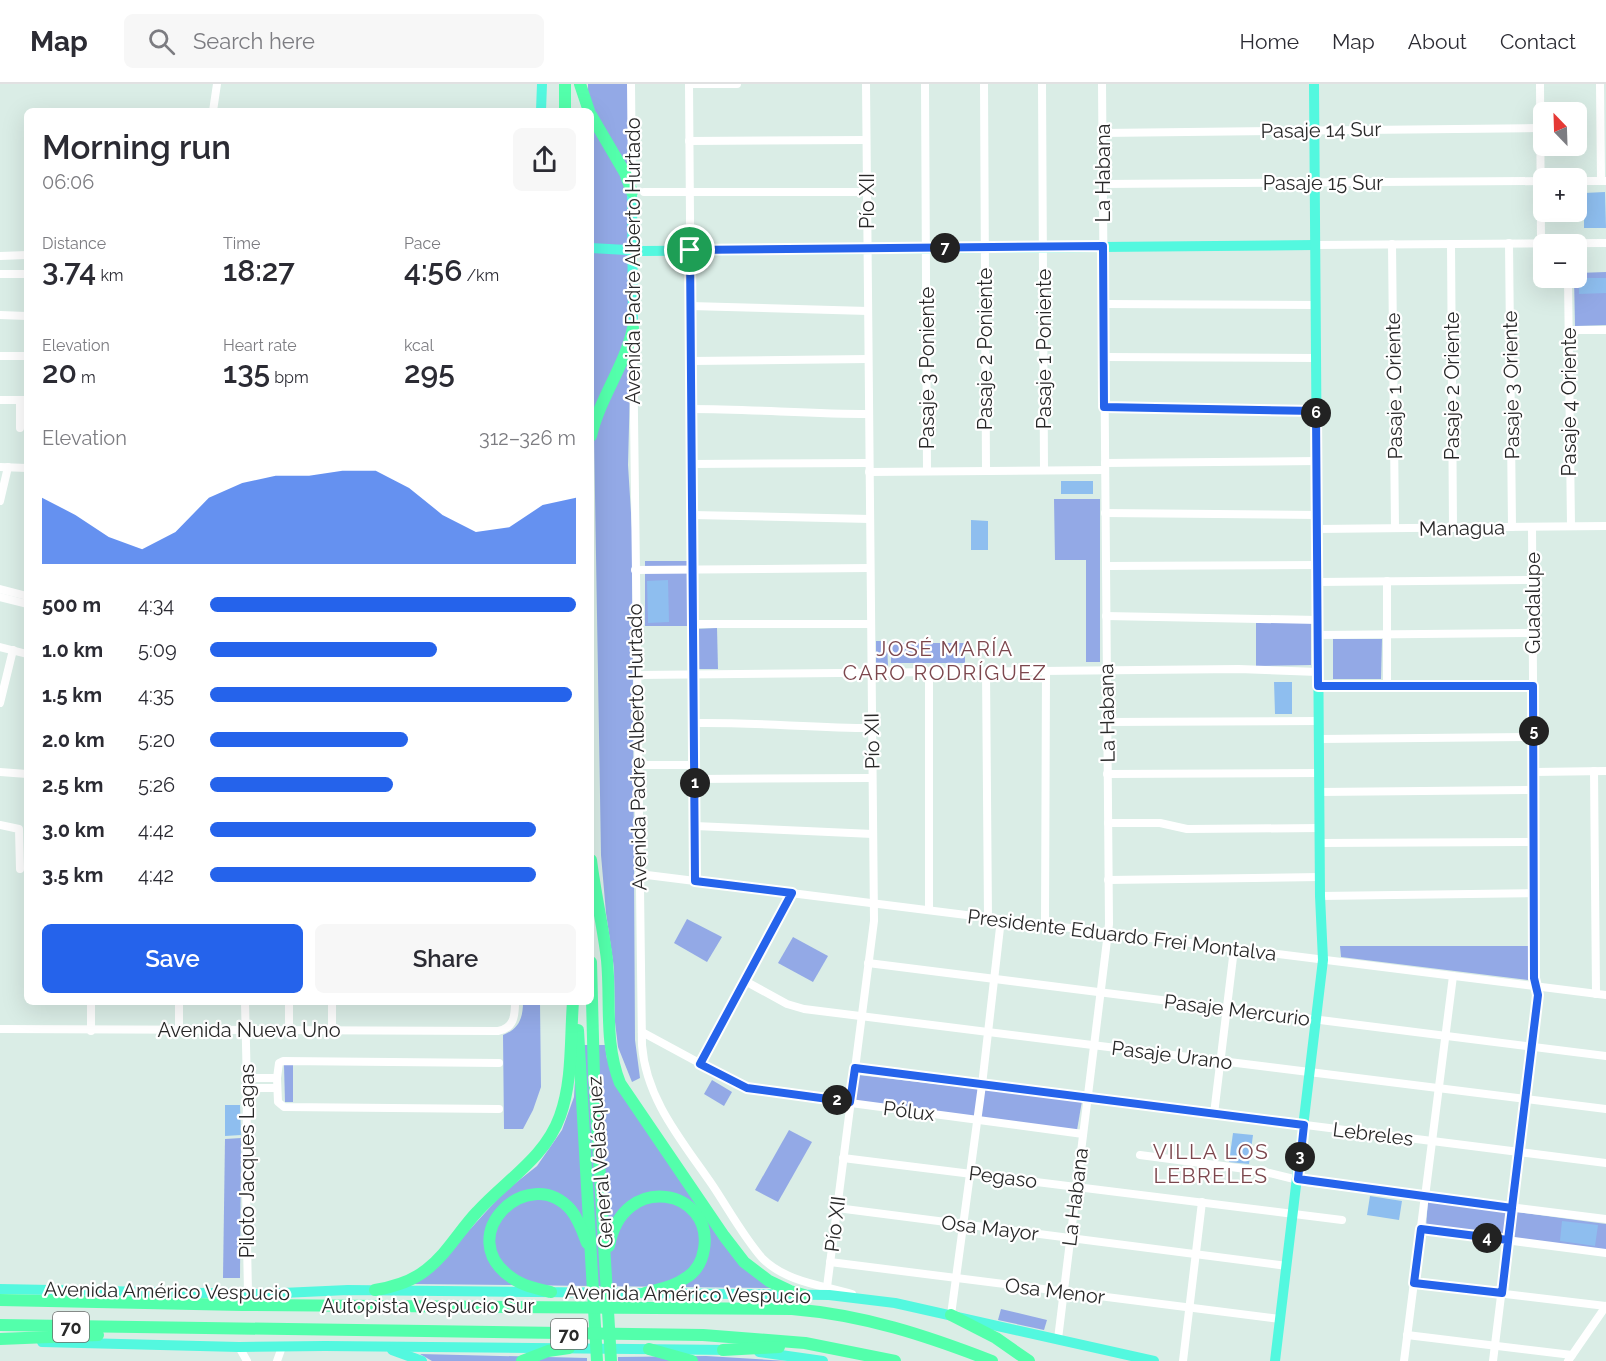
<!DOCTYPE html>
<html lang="en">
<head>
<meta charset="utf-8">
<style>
	:root { --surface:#fff; --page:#f7f7f7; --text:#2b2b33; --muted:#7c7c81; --line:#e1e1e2; --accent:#2563eb }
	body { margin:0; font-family:Raleway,sans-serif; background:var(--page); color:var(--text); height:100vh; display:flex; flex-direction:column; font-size:22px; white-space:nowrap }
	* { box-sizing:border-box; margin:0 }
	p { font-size:20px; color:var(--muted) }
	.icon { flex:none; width:33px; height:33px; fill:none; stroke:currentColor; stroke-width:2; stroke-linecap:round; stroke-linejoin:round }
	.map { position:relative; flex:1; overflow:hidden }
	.sheet { position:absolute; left:24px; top:24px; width:570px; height:897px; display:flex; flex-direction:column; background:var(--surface); border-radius:9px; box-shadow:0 6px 24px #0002 }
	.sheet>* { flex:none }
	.needle { width:39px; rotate:337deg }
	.tools { position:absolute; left:1533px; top:18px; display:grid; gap:12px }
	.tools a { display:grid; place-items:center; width:54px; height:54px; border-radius:9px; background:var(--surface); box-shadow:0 6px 24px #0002; font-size:30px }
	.pin { position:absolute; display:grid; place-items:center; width:51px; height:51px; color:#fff; margin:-26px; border:3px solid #fff; border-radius:50%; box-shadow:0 2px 6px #0007 }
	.km { position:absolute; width:30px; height:30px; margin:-15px; border-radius:50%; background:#222; color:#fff; font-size:16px; line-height:30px; text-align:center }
	.round { display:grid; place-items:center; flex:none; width:63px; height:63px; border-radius:9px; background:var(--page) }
	.overview { display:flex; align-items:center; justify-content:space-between; height:102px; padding:0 18px }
	h1 { font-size:33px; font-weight:600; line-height:45px }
	.figures { display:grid; grid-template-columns:repeat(3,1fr); gap:9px; height:102px; padding:6px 18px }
	.figures div { display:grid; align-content:center }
	.figures b { font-size:30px; font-weight:600 }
	.figures small { font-size:16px; font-weight:400 }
	.figures p { font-size:16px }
	.chart { height:168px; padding:12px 18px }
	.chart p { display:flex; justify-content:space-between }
	.chart svg { width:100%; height:108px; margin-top:6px; fill:var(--accent); opacity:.7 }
	.action { display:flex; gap:12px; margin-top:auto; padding:12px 18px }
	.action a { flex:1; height:69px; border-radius:9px; background:var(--accent); color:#fff; font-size:24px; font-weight:600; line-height:69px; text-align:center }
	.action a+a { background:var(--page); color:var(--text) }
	ul { padding:0 18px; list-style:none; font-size:20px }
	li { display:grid; grid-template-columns:96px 72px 1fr; align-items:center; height:45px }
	li i { height:15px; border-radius:8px; background:var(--accent) }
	header { display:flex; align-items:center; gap:36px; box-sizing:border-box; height:84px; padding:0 30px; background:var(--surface); border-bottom:2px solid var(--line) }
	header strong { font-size:28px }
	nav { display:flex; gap:33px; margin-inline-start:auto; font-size:21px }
	.search { width:420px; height:54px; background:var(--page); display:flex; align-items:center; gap:15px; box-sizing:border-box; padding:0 21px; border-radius:9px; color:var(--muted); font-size:22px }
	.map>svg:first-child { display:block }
	.green { fill:#93a9e6 }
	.pitch { fill:#8ebeef }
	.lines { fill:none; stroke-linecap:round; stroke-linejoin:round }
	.minor { stroke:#fff; stroke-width:8 }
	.major { stroke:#53f8df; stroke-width:10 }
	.highway { stroke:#53ffab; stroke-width:12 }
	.route-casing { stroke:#fff; stroke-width:12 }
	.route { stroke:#2563eb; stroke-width:8 }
	.labels { text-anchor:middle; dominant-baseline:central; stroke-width:4.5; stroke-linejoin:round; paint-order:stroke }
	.shield { fill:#fff; stroke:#696969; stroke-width:1.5 }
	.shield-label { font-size:18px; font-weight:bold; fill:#292929 }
	.street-label { font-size:20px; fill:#292929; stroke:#fff }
	.neighbourhood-label { font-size:21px; letter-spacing:1.5px; fill:#7c474d; stroke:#fff }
</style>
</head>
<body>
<header>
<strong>Map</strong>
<div class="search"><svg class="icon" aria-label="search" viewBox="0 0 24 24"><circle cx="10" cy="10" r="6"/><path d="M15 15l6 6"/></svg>Search here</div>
<nav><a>Home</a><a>Map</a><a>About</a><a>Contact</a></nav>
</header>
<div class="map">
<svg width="1606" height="1277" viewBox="0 0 1606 1277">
	<rect width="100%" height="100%" fill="#daede6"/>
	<g class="green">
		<polygon points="588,0 628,0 631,265 628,381 632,445 635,956 640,994 632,998 618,963 615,938 614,884 606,829 601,771 594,351 591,318 591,27 588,27"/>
		<polygon points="1606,188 1606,241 1575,242 1574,194 1576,194 1577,189"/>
		<polygon points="1054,415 1100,415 1100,578 1086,578 1086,476 1055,476"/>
		<rect x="645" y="477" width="42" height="65"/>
		<polygon points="1311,538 1311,581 1256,582 1256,539"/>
		<polygon points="717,544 718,585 698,585 697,545"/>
		<polygon points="1333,555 1382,555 1381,595 1333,595"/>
		<polygon points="876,557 887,557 888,583 876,583"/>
		<rect x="891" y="559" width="74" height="20"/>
		<polygon points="687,835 722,853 707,878 674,859"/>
		<polygon points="793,853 828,872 813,898 778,879"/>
		<polygon points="1340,862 1528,862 1528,896 1341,873"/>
		<path d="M523,918H540L541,1003L533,1026L523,1045H504L503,951C519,945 523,934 523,918Z"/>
		<polygon points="577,961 605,961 607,975 732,1170 772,1204 413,1200 443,1175 503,1109 537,1082 562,1046 574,1013"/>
		<polygon points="284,981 293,981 293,1018 285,1018"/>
		<polygon points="858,991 1082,1017 1077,1046 855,1018"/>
		<polygon points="712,996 732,1008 724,1022 704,1010"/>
		<polygon points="789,1046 812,1058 778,1118 755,1106"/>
		<polygon points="241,1054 240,1194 223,1194 225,1055"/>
		<polygon points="1428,1116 1509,1127 1505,1153 1426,1144"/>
		<polygon points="1516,1128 1606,1140 1606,1166 1513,1155"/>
		<polygon points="1001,1225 1047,1236 1044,1246 998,1236"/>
		<polygon points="420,1270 587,1274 587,1277 432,1277"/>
		<polygon points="706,1272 787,1277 618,1277 618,1273"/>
	</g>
	<g class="pitch">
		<polygon points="1605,108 1606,144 1584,144 1584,109"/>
		<polygon points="1579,194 1606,194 1606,209 1579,210"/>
		<rect x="1061" y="397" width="32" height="13"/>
		<polygon points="971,436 988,437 988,466 971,466"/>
		<polygon points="668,496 669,538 648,539 647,497"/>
		<polygon points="1274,598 1292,598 1292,630 1275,630"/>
		<polygon points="225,1021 240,1021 241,1051 225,1052"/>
		<polygon points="1233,1049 1253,1051 1249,1080 1229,1078"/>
		<polygon points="1370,1112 1402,1117 1399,1136 1367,1131"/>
		<polygon points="1562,1137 1598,1141 1595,1162 1560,1157"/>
	</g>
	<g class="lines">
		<g class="minor">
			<polyline points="631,0 632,100"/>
			<polyline points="689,0 695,797"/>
			<polyline points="689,0 737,0"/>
			<polyline points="925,0 927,387"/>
			<polyline points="984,0 986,387"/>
			<polyline points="1042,0 1044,386"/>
			<polyline points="1540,0 1541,159"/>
			<polyline points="1600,0 1601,97"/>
			<polyline points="213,27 217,0"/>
			<polyline points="1102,49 1541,44"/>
			<polyline points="689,57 866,56"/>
			<polyline points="1576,97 1605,97"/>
			<polyline points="1103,100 1544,97"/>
			<polyline points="644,108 866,108"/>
			<polyline points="1509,159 1512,443"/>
			<polyline points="1392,160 1395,444"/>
			<polyline points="1451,160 1453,444"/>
			<polyline points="1315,161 1606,159"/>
			<polyline points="0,172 27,171"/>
			<polyline points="0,190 27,190"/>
			<polyline points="1568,194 1571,442"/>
			<polyline points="1104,220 1316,221"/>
			<polyline points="690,222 868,227"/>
			<polyline points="0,231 27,232"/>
			<polyline points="1569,246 1606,246"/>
			<path d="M633,254L642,961C646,1016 683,1058 713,1102C729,1126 743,1152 762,1174C786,1198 821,1201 852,1210"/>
			<polyline points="0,272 27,272"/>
			<polyline points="1104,273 1316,274"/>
			<polyline points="691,277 868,275"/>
			<polyline points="0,316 27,316"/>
			<polyline points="20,316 20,344"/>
			<polyline points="1104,323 1316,327"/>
			<path d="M691,325C751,325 809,330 869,330"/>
			<polyline points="1105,379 1317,377"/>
			<polyline points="692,380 869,379"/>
			<polyline points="0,383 27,384"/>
			<polyline points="869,388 1105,386"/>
			<polyline points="0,417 8,383"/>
			<polyline points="1105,429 1317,431"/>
			<polyline points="692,431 870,435"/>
			<polyline points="1317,445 1606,442"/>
			<polyline points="1106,482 1318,481"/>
			<polyline points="635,486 870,484"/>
			<polyline points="1387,497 1387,602"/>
			<polyline points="1318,498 1533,496"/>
			<polyline points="0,505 27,512"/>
			<polyline points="0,513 27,520"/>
			<polyline points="1106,532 1318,536"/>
			<polyline points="693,540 871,540"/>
			<polyline points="1318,551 1533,549"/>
			<polyline points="0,563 27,570"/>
			<polyline points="986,587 988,834"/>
			<polyline points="637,591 1239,585 1318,588"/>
			<polyline points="1318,602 1533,602"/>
			<polyline points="0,619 13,566"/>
			<polyline points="1107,638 1319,637"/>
			<path d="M694,639C754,638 812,644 872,644"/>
			<polyline points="1319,655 1534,653"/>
			<polyline points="638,681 694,681"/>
			<polyline points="1594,687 1596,910"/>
			<polyline points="0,688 27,690"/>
			<polyline points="1534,688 1606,687"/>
			<polyline points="1107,690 1319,689"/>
			<polyline points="694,695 872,694"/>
			<polyline points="1319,708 1534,706"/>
			<polyline points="1108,739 1160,739 1187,745 1320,744"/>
			<polyline points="0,741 19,745 20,785"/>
			<polyline points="695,742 873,750"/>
			<polyline points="1320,759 1535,758"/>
			<polyline points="639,790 1606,911"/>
			<polyline points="1108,796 1320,793"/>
			<polyline points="1320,812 1535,809"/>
			<polyline points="929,826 929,587"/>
			<polyline points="1045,841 1046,587"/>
			<polyline points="868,879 1606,972"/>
			<polyline points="745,897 787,920 804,925 1606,1025"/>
			<polyline points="91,918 91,947"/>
			<polyline points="245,918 247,1004 246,1108 248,1209"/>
			<path d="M0,945L498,947C514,944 515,932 515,918"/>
			<polyline points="289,946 289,918"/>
			<polyline points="332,946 332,918"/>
			<polyline points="179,947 179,918"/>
			<polyline points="642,948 740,1001 753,1006 1083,1050"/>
			<polyline points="499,979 283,977 279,979 277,994 278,1018 284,1023 499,1025"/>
			<polyline points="700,980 792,809"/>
			<polyline points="855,984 1606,1079"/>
			<polyline points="247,994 277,994"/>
			<polyline points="247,1004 277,1004"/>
			<polyline points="1214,1030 1234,865"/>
			<polyline points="1140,1071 1261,1087 1306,1098 1606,1135"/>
			<polyline points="843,1074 1342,1136"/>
			<polyline points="1425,1113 1453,892"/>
			<polyline points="837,1124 1287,1182"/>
			<polyline points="1421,1145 1606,1169"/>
			<polyline points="830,1178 1280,1235"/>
			<polyline points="1414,1199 1606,1222"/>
			<polyline points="827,1203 874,837 866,0"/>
			<polyline points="951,1231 982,1001 1001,835"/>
			<polyline points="1407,1251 1572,1271"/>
			<polyline points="1058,1255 1109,840 1102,0"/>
			<polyline points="239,1263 247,1277"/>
			<polyline points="277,1277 282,1263"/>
			<polyline points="1183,1277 1202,1118"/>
			<polyline points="1404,1277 1424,1119"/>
			<polyline points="1493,1277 1538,911 1535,894 1532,443"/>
			<polyline points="1568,1277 1606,1222"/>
		</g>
		<g class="major">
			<polyline points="541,27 542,0"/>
			<polyline points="632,108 633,244"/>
			<polyline points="591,164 644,167 1315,161"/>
			<polyline points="0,1205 260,1210 348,1206 829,1211 895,1219 1154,1277"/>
			<polyline points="42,1258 239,1263 325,1262 732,1266"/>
			<polyline points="392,1266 422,1277"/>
			<polyline points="759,1268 823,1277"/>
			<polyline points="1275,1277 1323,876 1320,812 1314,0"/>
		</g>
		<g class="highway">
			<polyline points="565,0 565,27"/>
			<polyline points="580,0 589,27"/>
			<polyline points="591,31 625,89 632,108"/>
			<path d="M591,352C600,313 625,282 633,244"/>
			<path d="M591,776C595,809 603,842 607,876C611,918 604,959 620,999L724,1152L744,1178L769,1197L790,1207L804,1211"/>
			<polyline points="591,878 594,993 611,1277"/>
			<polyline points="578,946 597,1277"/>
			<path d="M609,1162C623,1086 714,1106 704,1165C702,1178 695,1189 684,1195C673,1203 659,1205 645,1209"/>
			<path d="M375,1206C393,1203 411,1198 426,1186C447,1170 459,1147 477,1128C506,1096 545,1074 560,1032C573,996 570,955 573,918"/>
			<path d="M551,1208C538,1205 523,1202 512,1194C451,1153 528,1077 571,1126C579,1136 583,1148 587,1159"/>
			<path d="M0,1216L242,1221L792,1225C864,1231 925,1251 992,1277"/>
			<polyline points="951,1231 996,1254 1029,1277"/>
			<polyline points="0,1241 703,1251 805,1259 895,1277"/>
			<polyline points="0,1255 98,1251"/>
			<polyline points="649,1265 692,1277"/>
			<polyline points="723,1266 779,1263"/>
			<polyline points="522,1277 548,1267 569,1264"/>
		</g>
	</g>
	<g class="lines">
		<defs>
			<polyline id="route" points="690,166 695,797 792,809 700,980 747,1004 850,1018 855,984 1304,1041 1298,1095 1512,1124 1502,1209 1414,1199 1421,1145 1508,1156 1538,911 1534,894 1533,602 1318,602 1316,327 1104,323 1103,162 690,166"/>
		</defs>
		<use href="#route" class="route-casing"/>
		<use href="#route" class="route"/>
	</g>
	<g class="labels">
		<g class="shield">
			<rect x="53" y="1228" width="36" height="30" rx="4.5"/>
			<rect x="551" y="1235" width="36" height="30" rx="4.5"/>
		</g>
		<g class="shield-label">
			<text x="71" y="1243">70</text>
			<text x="569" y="1250">70</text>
		</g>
		<g class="street-label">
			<text transform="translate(1321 46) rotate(-1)">Pasaje 14 Sur</text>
			<text transform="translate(1103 89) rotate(-90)">La Habana</text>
			<text x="1323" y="99">Pasaje 15 Sur</text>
			<text transform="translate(867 117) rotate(-90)">Pío XII</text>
			<text transform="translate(633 177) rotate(-90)">Avenida Padre Alberto Hurtado</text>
			<text transform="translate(985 265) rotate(-90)">Pasaje 2 Poniente</text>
			<text transform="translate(1044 265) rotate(-90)">Pasaje 1 Poniente</text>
			<text transform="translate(927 284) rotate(-90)">Pasaje 3 Poniente</text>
			<text transform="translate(1511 301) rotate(-91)">Pasaje 3 Oriente</text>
			<text transform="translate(1394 302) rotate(-91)">Pasaje 1 Oriente</text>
			<text transform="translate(1452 302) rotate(-90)">Pasaje 2 Oriente</text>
			<text transform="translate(1569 318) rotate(-90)">Pasaje 4 Oriente</text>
			<text transform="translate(1462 444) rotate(-1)">Managua</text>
			<text transform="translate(1533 519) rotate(-90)">Guadalupe</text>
			<text transform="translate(1107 629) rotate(-91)">La Habana</text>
			<text transform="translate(872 657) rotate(-91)">Pío XII</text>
			<text transform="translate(637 663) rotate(-91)">Avenida Padre Alberto Hurtado</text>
			<text transform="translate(1122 851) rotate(7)">Presidente Eduardo Frei Montalva</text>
			<text transform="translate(1237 926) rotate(7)">Pasaje Mercurio</text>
			<text x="249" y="946">Avenida Nueva Uno</text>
			<text transform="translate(1172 971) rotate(7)">Pasaje Urano</text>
			<text transform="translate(909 1027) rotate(7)">Pólux</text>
			<text transform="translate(1373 1050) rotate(7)">Lebreles</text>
			<text transform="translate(247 1077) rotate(-90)">Piloto Jacques Lagas</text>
			<text transform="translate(600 1078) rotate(-94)">General Velásquez</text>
			<text transform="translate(1003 1093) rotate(7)">Pegaso</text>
			<text transform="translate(1075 1113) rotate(-83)">La Habana</text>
			<text transform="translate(835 1140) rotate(-83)">Pío XII</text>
			<text transform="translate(990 1144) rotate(7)">Osa Mayor</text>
			<text transform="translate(167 1207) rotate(1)">Avenida Américo Vespucio</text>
			<text transform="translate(1055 1207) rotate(7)">Osa Menor</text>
			<text transform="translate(688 1210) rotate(1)">Avenida Américo Vespucio</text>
			<text x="428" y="1222">Autopista Vespucio Sur</text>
		</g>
		<g class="neighbourhood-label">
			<text x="945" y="564">JOSÉ MARÍA<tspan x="945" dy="24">CARO RODRÍGUEZ</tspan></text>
			<text x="1211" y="1067">VILLA LOS<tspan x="1211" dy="24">LEBRELES</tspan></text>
		</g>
	</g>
</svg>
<div class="tools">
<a><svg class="needle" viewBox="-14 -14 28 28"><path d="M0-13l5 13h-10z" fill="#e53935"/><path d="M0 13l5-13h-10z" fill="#7c7c81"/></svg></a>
<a>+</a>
<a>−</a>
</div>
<div class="pin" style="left:690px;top:166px;background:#1e9e55"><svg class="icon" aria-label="arrive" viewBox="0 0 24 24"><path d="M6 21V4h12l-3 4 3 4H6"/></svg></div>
<b class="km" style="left:695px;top:699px">1</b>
<b class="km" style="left:837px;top:1016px">2</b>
<b class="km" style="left:1300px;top:1073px">3</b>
<b class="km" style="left:1487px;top:1154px">4</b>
<b class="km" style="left:1534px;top:647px">5</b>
<b class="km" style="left:1316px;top:329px">6</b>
<b class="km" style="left:945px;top:164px">7</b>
<section class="sheet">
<div class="overview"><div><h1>Morning run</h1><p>06:06</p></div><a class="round"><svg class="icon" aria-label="share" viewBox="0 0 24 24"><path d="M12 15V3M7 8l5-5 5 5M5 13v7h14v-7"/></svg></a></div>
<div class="figures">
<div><p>Distance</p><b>3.74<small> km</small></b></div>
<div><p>Time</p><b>18:27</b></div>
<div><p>Pace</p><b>4:56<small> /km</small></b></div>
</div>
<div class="figures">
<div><p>Elevation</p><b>20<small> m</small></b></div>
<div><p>Heart rate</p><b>135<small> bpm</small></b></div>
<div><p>kcal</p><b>295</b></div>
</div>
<div class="chart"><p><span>Elevation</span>312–326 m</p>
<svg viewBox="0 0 160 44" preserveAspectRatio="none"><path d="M0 44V17L10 24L20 33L30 38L40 31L50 17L60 11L70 8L80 8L90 6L100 6L110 13L120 24L130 31L140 29L150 20L160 17V44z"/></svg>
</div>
<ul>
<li><b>500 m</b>4:34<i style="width:100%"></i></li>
<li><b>1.0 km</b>5:09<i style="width:62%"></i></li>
<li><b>1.5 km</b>4:35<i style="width:99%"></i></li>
<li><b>2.0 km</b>5:20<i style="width:54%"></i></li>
<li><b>2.5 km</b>5:26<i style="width:50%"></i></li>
<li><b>3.0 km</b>4:42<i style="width:89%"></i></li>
<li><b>3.5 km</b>4:42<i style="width:89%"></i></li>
</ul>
<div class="action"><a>Save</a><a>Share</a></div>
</section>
</div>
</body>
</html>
